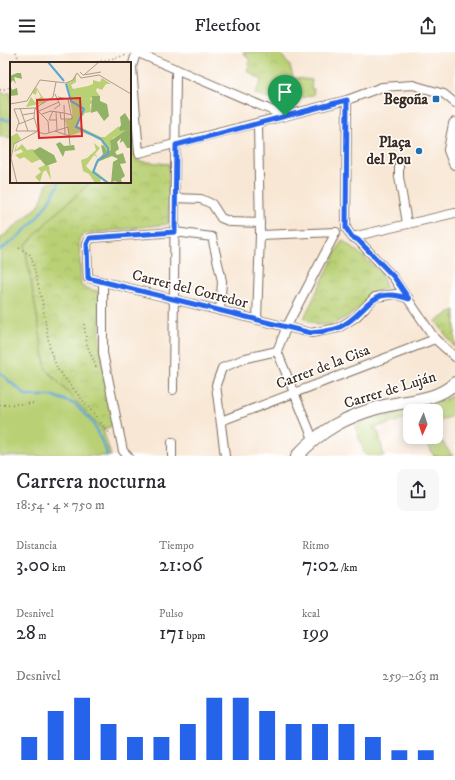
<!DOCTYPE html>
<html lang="es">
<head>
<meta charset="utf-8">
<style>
	:root { --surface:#fff; --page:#f7f7f7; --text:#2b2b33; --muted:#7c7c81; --accent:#2563eb }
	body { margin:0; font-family:"IM FELL DW Pica",serif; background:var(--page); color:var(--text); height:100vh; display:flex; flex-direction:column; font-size:15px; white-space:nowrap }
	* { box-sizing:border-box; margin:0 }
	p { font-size:13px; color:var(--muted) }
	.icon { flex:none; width:22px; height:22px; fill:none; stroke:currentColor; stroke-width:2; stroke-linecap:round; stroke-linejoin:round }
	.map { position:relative; height:404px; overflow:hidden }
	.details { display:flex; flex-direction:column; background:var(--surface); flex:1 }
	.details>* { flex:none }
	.needle { width:26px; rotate:183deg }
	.buttons { position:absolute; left:403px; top:352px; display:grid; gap:8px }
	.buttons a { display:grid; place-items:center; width:40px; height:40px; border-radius:8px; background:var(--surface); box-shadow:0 2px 10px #0003; font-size:20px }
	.pin { position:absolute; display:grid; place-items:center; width:34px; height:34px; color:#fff; margin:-41px -17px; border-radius:50% 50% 50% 0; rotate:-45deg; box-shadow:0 0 4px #0007 }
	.pin .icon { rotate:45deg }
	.round { display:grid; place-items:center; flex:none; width:42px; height:42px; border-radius:8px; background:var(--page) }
	.headline { display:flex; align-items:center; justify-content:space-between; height:68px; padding:0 16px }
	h1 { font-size:22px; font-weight:600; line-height:30px }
	.stats { display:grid; grid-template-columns:repeat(3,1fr); gap:6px; height:68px; padding:4px 16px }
	.stats div { display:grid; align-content:center }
	.stats b { font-size:20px; font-weight:600 }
	.stats small { font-size:11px; font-weight:400 }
	.stats p { font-size:11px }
	.chart { height:112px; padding:8px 16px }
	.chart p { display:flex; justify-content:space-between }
	.chart svg { width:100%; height:72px; margin-top:4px; stroke:var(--accent); stroke-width:6 }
	header { display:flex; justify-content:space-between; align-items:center; height:52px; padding:0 16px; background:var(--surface); font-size:18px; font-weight:600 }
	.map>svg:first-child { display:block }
	.grass { fill:#b9d075; stroke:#7a7d4a }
	.park { fill:url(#park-crowns); stroke:#7a7d4a }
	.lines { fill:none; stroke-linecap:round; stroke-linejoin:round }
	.stream { stroke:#5ca5d3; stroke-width:2.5 }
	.street-casing { stroke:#7d6c5e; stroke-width:10 }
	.secondary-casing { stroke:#7d6c5e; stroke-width:14 }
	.path { stroke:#7d6c5e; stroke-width:1.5; stroke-dasharray:1 3; stroke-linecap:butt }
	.street { stroke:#fff; stroke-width:8 }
	.secondary { stroke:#fff; stroke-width:12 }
	.route-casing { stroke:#fff; stroke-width:8 }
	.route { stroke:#2563eb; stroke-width:5 }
	.poi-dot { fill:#1f6fb2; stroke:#fff; stroke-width:1.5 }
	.labels { text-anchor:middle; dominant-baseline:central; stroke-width:3; stroke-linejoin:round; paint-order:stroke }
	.poi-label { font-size:15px; font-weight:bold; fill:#3b2a1e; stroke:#fff; text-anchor:end }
	.street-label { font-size:15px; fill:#3b2a1e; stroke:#fff }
	.inset-river { fill:none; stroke:#5ca5d3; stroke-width:2 }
	.inset-road { fill:none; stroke:#ac9b8b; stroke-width:1 }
	.view { fill:#d62828; fill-opacity:0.15; stroke:#d62828; stroke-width:2 }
	.inset-edge { fill:none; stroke:#3b2a1e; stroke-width:2 }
</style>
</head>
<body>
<header><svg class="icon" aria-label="menu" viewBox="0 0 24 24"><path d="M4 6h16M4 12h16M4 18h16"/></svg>Fleetfoot<svg class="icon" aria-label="share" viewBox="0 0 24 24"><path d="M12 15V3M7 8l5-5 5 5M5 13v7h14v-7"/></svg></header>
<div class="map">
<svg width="455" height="404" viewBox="0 0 455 404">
	<defs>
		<pattern id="park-crowns" width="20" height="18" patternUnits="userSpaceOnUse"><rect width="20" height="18" fill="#b9d075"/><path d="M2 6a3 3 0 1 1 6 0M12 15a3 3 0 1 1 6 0" fill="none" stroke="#a0b365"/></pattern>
	</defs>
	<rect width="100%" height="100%" fill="#fff"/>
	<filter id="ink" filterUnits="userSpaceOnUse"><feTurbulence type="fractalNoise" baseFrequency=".025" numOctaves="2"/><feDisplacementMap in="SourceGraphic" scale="8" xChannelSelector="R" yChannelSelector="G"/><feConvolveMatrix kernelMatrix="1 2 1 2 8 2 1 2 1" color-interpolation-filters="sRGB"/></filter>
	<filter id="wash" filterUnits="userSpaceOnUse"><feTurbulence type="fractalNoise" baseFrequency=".012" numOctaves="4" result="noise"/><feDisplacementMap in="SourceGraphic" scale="16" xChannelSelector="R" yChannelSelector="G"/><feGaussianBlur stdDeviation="0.9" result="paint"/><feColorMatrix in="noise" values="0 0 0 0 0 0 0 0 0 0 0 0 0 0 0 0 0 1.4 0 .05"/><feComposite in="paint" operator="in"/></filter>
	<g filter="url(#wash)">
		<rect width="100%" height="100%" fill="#f8e7d4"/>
		<g class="grass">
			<polygon points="0,40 5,42 11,40 11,86 0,84"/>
			<polygon points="48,130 91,130 49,168 25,194 46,317 103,378 111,404 0,404 0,187 39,154"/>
			<path d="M455,342V363L436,370V359H410V366L373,376L378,379L384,404L365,403L355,374C367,367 381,365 394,363C414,358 437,353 455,342Z"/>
			<polygon points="436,380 450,401 453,404 434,404 424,385 436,385"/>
		</g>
		<g class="park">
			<path d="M243,0H279L290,14L293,26L312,28L311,37H314L313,43C290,49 278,50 255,42L262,28L247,19L250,9Z"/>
			<polygon points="130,10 137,109 169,112 168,172 84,182 79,187 81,234 99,240 100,291 113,373 103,378 46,317 25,194 49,168 91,130 118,130 121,132 130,130 132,127 130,124"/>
			<path d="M342,188C357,200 383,216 386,236L371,242L354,261L333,272L317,273L304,266Z"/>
			<polygon points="455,258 455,296 436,269"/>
		</g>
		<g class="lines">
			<g class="stream">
				<polyline points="0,66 11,69"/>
				<path d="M0,198C29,179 43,161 60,130"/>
				<polyline points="0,321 27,344 53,344 75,352 93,371 106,398 107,404"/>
			</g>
		</g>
	</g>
	<g filter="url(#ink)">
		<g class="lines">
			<defs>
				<g id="street">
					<polyline points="136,0 285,64"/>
					<polyline points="136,1 132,15 139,101 347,48 382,35 413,33 444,42 455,51"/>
					<polyline points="347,48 346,176 352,185 358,188 393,225 435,287 455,305"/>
					<polyline points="399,112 399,125 407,171"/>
					<polyline points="175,146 201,147 212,152 221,166 231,170 260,171"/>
					<polyline points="260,183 336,180 287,274 277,299"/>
					<polyline points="352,185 455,161"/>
					<polyline points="103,230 103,301 123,399 128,404"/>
					<polyline points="220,259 222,229 212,185 175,180 90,186 87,192 88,226 311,281 338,276 356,265 375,245 396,242 409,247"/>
					<polyline points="257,267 260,183 258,71"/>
					<polyline points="277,299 313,387"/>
					<polyline points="173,338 176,17"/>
					<polyline points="221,369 435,287"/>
					<polyline points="172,404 172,390"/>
					<polyline points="225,404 216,333 222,316 246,306 277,299"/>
				</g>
				<g id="secondary">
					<polyline points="455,72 450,98 455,111"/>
					<path d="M297,404C320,379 345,365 377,356C403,348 434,351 455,331"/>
				</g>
			</defs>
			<use href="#street" class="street-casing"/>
			<use href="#secondary" class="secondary-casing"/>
			<g class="path">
				<polyline points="16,0 20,11"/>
				<polyline points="93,11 127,3"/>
				<polyline points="0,38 11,35"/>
				<polyline points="19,196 31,203 42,249 50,298 58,318 111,383"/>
				<polyline points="84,272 87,293 97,317"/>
				<polyline points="0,353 36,351"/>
			</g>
			<use href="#street" class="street"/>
			<use href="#secondary" class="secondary"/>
		</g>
	</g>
	<g class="lines" filter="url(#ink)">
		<defs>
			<path id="route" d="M347,48L346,176L352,185L358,188L394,225L409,247C368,232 369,262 338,276C330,279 319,280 311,281L88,226L87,192L90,186L175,180L176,93Z"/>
		</defs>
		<use href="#route" class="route-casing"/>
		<use href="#route" class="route"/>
	</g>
	<g class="poi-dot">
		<rect x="432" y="43" width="8" height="8" rx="2"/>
		<circle cx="419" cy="99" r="4"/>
	</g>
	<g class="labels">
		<g class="poi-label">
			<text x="428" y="47">Begoña</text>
			<text x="411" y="90">Plaça<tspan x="411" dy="17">del Pou</tspan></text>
		</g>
		<g class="street-label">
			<text transform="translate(190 237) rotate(14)">Carrer del Corredor</text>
			<text transform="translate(323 315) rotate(-21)">Carrer de la Cisa</text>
			<text transform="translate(390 338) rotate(-17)">Carrer de Luján</text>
		</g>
	</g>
	<g transform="translate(10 10)">
		<rect width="121" height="121" fill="#f8e7d4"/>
		<path d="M66,12V20L61,23L63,27L78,24L83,22V18L90,20L92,16L101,22H96L92,28L87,26L86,29L90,34L80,36L83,41L80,42L81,50L75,51L66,63L91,75H95L109,64V66L117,68L103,76L100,81L101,88L97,91L91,79L82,74L71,70L59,74V62L66,44L60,38L56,21L61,20ZM26,25L36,40L16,45L21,35L25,40L29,41L24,34L27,37L31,35L27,28L26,33L22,31ZM7,81L6,88L12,82L17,88L23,87L31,97L22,101L14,95L10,97L5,93L13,90L11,87L4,90ZM84,81L90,86L85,92L88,96L84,93L76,104L83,111L85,101L87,102L85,109L100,121L91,116L90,121H85L79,112L73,109L71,98L77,96L86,88ZM35,103L39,104L41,118L36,108L33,110L30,120L25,115L31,110L28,106Z" fill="#b9d075"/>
		<path d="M7,11H11L12,17L4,15L6,22L3,18L0,22L2,28L7,26L8,33L0,34V14ZM82,34H90V39L97,42L99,54L94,59L87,49L81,51ZM115,51L121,61V86H117L113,79L110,81L111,76L107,80L109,87L105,90L107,93L113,91L116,101L110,102L115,114L111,117L112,121L104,119L101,121L103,100L108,97L102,94L85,101L93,92L91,83L94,84L97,90L101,88L100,79L116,68L110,69L109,66L111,63L110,55ZM50,80L54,84L64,83L65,88L55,89L53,95L46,82ZM30,85L44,93L47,100L36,104L23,89Z" fill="#92b266"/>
		<path d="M60,38L66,44L68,56L59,62L61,66L59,73L55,58L63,56ZM7,71L11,77L3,83L1,94L0,75Z" fill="#b9d075"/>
		<path class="inset-river" d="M38,0L54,19M56,22L61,39L74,47L66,65L91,77L98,86V92L88,98L83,110L98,121"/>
		<path class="inset-road" d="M70,10L73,13L91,10M75,12L89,0M48,35L58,37L61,52M0,42L17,39L30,18L56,21L63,18L67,11L71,16L89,13L121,32M54,43L55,73M10,46L18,69M25,46L4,47L9,60L6,69H28M25,46L43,35L46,20M25,46L38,59L39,71M25,46L24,55L28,69M44,47L50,43L45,32M29,49L49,40M43,49L39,58H46M46,50L47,68M32,52L41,49L54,51L62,53V57H51L50,50M12,53L24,51M9,62L24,56M55,66L58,65L59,74M45,69L59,74L60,83M28,70L35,72L55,66M1,96L4,82L28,69M1,96L7,121"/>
		<path class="view" d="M70,36L72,74L29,76L27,38Z"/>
		<rect width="121" height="121" class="inset-edge"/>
	</g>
</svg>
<div class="buttons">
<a><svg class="needle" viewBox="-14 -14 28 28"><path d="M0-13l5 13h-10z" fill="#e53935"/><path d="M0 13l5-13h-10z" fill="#7c7c81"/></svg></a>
</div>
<div class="pin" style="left:285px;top:64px;background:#1e9e55"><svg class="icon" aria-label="arrive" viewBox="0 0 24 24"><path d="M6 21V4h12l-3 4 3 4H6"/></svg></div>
</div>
<section class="details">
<div class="headline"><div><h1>Carrera nocturna</h1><p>18:54 · 4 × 750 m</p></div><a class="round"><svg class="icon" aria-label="share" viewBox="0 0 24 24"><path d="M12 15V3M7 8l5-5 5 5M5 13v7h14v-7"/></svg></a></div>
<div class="stats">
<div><p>Distancia</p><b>3.00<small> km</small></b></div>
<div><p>Tiempo</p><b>21:06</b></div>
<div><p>Ritmo</p><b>7:02<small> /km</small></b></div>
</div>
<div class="stats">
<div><p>Desnivel</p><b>28<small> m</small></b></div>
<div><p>Pulso</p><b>171<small> bpm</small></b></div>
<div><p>kcal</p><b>199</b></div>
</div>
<div class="chart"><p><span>Desnivel</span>259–263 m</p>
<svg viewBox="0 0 160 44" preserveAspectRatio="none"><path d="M5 44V30M15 44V14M25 44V6M35 44V22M45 44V30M55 44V30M65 44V22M75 44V6M85 44V6M95 44V14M105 44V22M115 44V22M125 44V22M135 44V30M145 44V38M155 44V38"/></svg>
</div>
</section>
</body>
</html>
